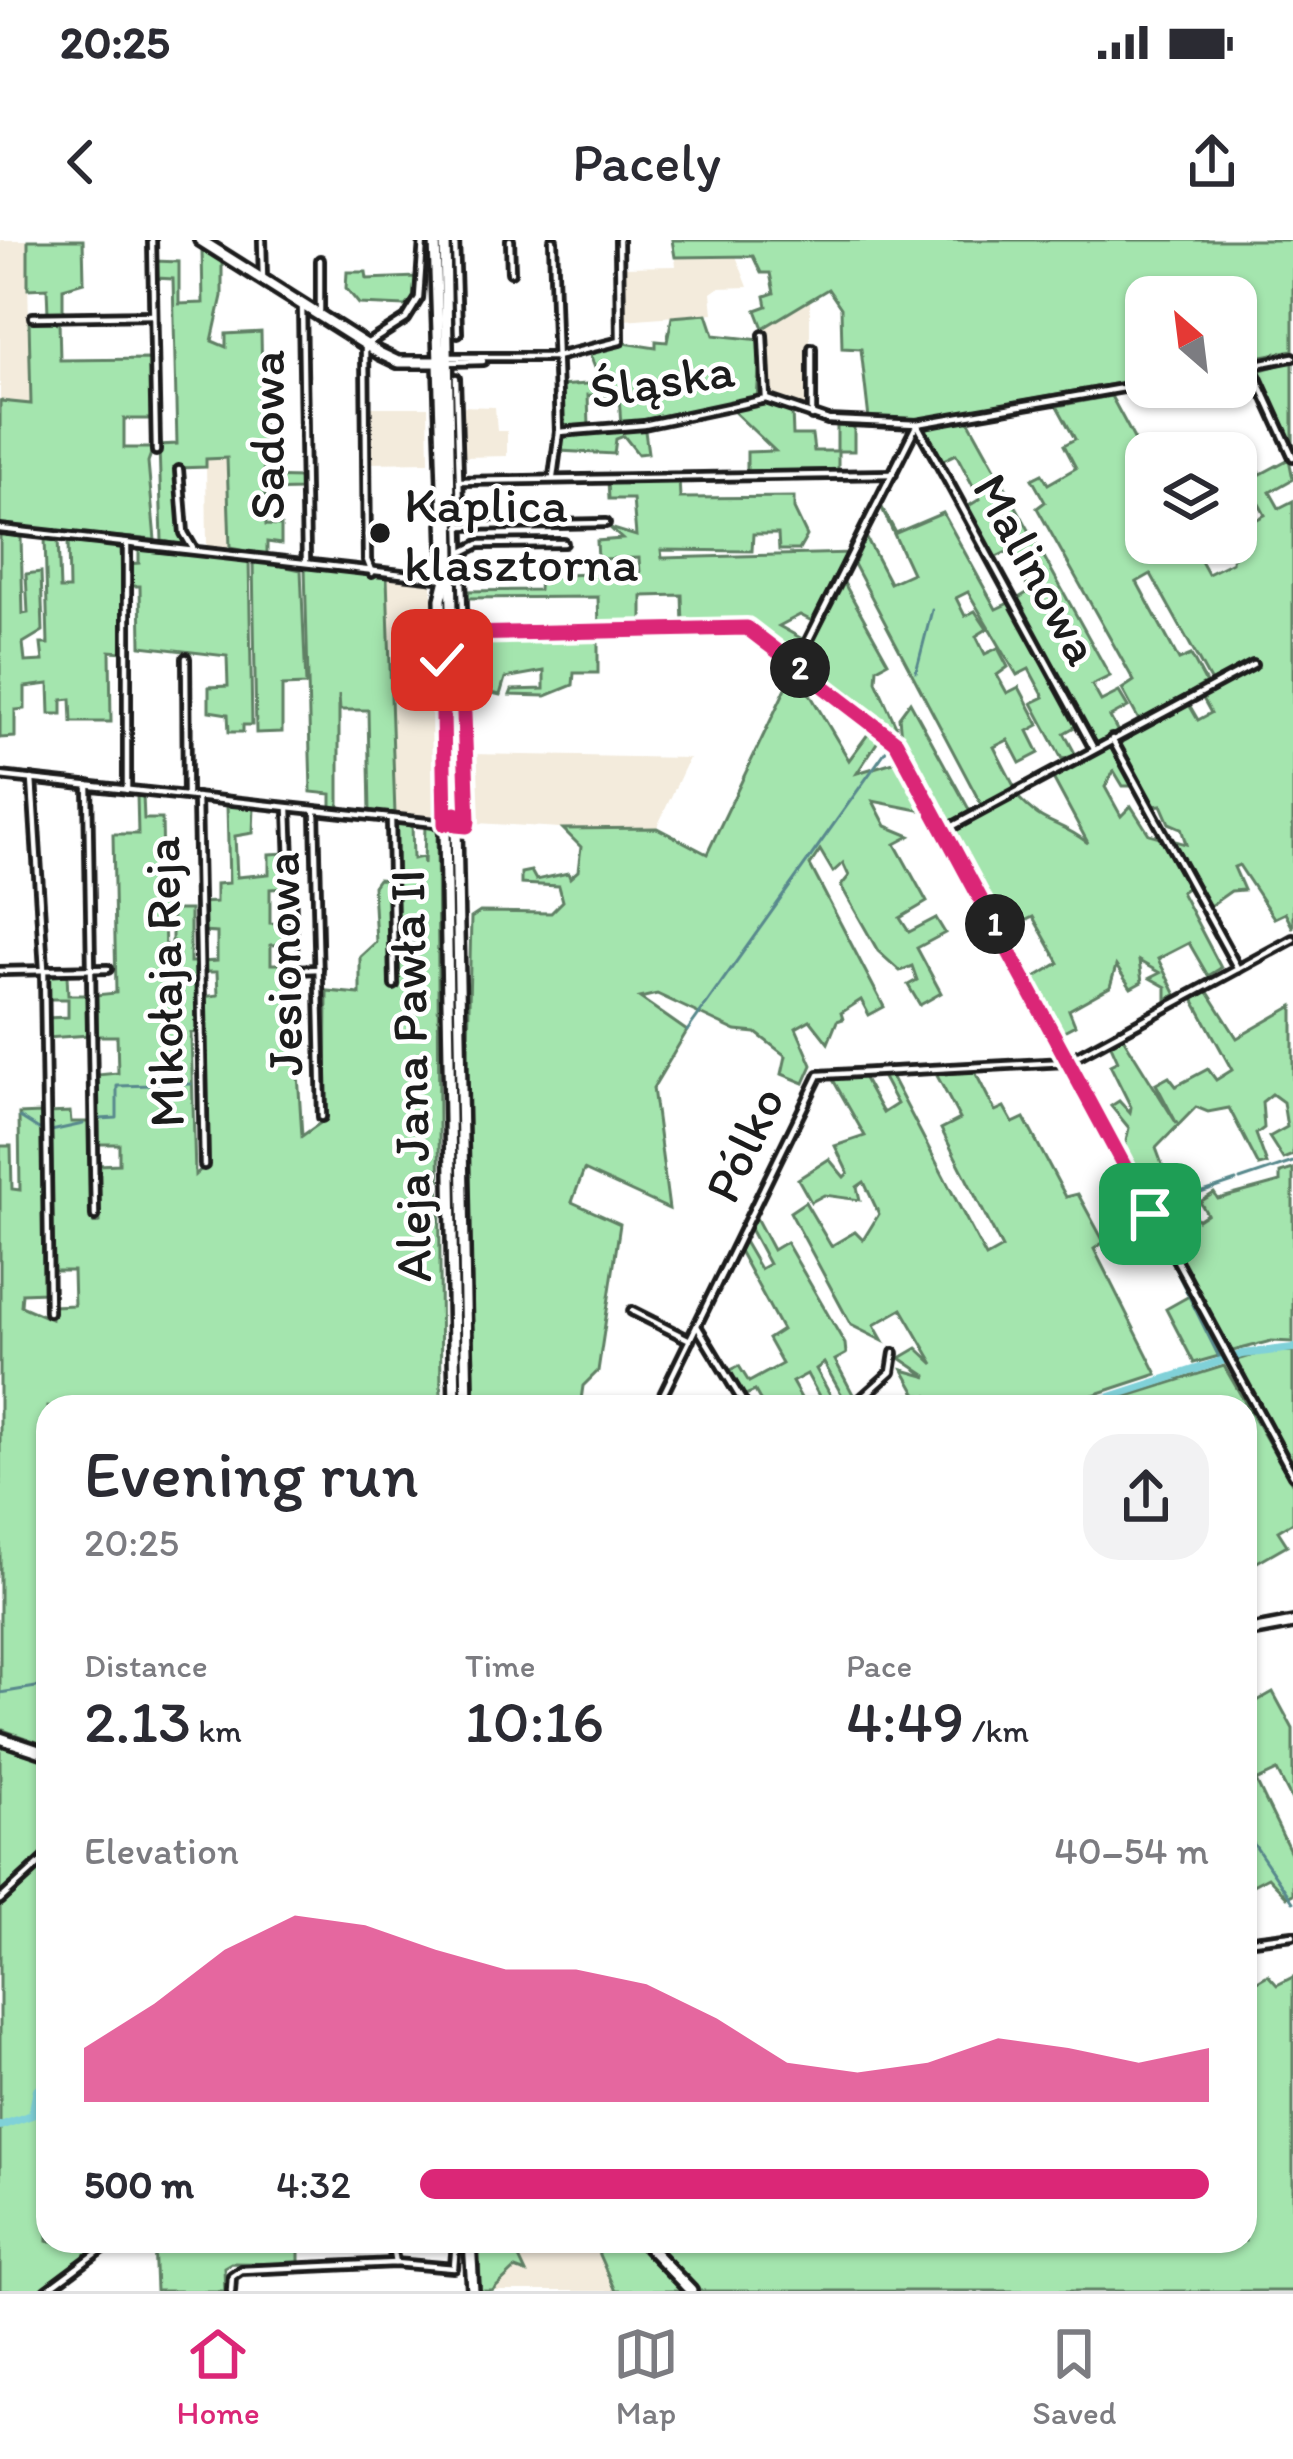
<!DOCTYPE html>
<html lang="en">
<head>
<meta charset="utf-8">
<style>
	:root { --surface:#fff; --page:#f2f2f3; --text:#2b2b33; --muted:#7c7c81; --line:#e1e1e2; --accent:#db2777 }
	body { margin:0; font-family:Itim,sans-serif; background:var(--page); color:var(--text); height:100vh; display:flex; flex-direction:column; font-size:45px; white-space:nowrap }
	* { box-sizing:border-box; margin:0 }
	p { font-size:39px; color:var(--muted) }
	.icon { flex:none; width:66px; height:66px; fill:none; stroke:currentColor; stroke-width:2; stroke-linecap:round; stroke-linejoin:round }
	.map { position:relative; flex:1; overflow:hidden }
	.side { position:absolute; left:36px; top:1155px; width:1221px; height:858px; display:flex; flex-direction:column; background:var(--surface); border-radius:36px; box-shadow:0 3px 9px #0004 }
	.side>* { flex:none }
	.needle { width:78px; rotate:332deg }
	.fabs { position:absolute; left:1125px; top:36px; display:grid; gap:24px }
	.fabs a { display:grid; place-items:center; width:132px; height:132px; border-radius:24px; background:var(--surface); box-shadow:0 3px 9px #0004; font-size:60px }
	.pin { position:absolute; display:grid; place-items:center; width:102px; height:102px; color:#fff; margin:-51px; border-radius:24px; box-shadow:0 6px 18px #0006 }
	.km { position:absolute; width:60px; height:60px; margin:-30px; border-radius:50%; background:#222; color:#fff; font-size:33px; line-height:60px; text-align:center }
	.round { display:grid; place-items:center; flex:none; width:126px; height:126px; border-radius:36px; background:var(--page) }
	.headline { display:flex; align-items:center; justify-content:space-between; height:204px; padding:0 48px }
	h1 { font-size:66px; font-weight:600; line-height:90px }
	.metrics { display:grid; grid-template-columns:repeat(3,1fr); gap:18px; height:204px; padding:12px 48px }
	.metrics div { display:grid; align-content:center }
	.metrics b { font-size:60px; font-weight:600 }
	.metrics small { font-size:33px; font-weight:400 }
	.metrics p { font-size:33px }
	.chart { height:336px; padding:24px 48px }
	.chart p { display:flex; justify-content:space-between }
	.chart svg { width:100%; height:216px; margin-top:12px; fill:var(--accent); opacity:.7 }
	ul { padding:0 48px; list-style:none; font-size:39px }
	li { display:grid; grid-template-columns:192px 144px 1fr; align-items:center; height:90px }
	li i { height:30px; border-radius:15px; background:var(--accent) }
	.status { display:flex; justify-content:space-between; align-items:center; height:84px; padding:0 60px; background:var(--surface); direction:ltr }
	.status svg { height:33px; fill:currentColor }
	header { display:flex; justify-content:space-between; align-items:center; height:156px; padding:0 48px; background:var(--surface); font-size:54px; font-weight:600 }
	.dock { display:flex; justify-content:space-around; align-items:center; height:168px; border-top:3px solid var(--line); background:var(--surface); font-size:33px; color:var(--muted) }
	.dock a { display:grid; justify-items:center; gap:6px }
	.dock .selected { color:var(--accent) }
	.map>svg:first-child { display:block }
	.built { fill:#f3ebdc }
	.green { fill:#a4e5ae; stroke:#608065; stroke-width:3; fill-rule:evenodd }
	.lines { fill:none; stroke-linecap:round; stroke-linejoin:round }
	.stream { stroke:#58898d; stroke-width:3 }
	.river { stroke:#80d1d8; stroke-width:8 }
	.street-casing { stroke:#1c1c1c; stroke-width:14 }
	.secondary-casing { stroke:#1c1c1c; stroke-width:18 }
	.street { stroke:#fff; stroke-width:4.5 }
	.secondary { stroke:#fff; stroke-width:9 }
	.route-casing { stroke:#fff; stroke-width:24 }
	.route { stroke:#db2777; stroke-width:15 }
	.poi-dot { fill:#1c1c1c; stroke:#fff; stroke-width:4.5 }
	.labels { text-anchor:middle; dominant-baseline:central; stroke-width:9; stroke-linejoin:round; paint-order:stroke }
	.street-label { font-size:51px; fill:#1c1c1c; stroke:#fff }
	.poi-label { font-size:51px; fill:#1c1c1c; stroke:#fff; text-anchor:start }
</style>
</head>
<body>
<div class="status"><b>20:25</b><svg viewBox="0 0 49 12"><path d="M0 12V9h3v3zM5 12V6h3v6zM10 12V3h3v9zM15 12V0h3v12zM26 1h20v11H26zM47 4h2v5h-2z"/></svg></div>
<header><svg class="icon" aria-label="back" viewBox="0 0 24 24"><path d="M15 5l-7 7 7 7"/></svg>Pacely<svg class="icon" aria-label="share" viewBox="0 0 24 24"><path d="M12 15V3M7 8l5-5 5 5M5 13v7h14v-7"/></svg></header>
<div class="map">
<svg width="1293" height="2051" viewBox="0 0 1293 2051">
	<rect width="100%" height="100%" fill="#fff"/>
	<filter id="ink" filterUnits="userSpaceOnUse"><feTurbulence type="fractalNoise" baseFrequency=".00833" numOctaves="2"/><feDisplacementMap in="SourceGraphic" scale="24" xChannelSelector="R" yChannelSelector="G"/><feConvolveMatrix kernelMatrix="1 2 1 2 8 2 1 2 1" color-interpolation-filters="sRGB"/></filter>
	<g filter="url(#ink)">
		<g class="built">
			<polygon points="0,0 27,0 31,164 0,161"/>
			<polygon points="736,16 748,47 718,48 711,53 713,73 624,80 623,27 676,26 675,17"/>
			<polygon points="810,56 810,167 794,166 768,153 763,88"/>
			<polygon points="458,166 495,167 497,191 507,191 507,216 463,217"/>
			<polygon points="369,167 428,167 429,222 370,223"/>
			<polygon points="228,218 230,308 207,308 206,219"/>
			<polygon points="387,337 432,342 432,399 413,401 414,420 433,429 435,573 426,578 395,572"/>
			<polygon points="469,514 689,518 657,587 560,588 477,583 477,570 470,570"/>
			<polygon points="479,2001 593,2001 615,2051 480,2051"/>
		</g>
		<g class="green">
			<polygon points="28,0 83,0 84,42 63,48 63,73 48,73 47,48 28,49"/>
			<polygon points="672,0 1293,0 1293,110 1236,121 1236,57 1146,57 1146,138 914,180 869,179 861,109 842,108 841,68 828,49 763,88 756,70 767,66 765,56 774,53 770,33 761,33 753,16 675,17"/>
			<polygon points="202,9 222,20 222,56 212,101 226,107 226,94 261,92 264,237 300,238 300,250 265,251 266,285 281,286 281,304 267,302 267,315 230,308 227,218 206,219 206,227 177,228 185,305 162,301 159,205 177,204 173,39 156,38 155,21 179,22 179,64 203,63"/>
			<polygon points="347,32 366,32 367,39 417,37 418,53 406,66 359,64 346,48"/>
			<polygon points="707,74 714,95 761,100 757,159 621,185 619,156 588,155 589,187 562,189 560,146 601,143 588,110 624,103 656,108 656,101 667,102 672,77"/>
			<polygon points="29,80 59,80 60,120 150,119 152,179 124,179 124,208 153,208 148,222 155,300 0,286 0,161 31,164"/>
			<polygon points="1293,121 1293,212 1257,131"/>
			<path d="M1111,156L1146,221V303H1191L1208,334L1232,322L1236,268L1246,285L1265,275L1240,229L1253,222L1261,234L1289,219L1293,239L1270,252L1279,268L1293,261V688L1285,673L1274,678L1239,625L1234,627L1244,650L1231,651L1207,668L1191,645L1181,652L1221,728L1208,736L1189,703L1158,719L1176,755L1166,759V747L1150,738L1160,733L1139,721L1142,742L1131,748L1116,726L1110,747L1069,770L1075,785L1058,794L1029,741L1059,723L1033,677L1002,692L947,591L1015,554C1047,589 1054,577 1088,603L1052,536L1187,461L1198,480L1211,473L1200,453L1257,425L1212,444L1151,334L1137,342L1179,420L1191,415L1206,443L1140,482L1122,449L1134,441L1037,268L1045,262L1032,239L1042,234L1048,244L1076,228L1064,205L1075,199L1057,166ZM1114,531L1123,546H1137L1150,580H1155L1153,566L1161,565L1169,583L1181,588L1186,604L1149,594L1131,566L1121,576L1105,547Z"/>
			<polygon points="767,162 792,171 793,195 812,195 814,211 837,211 837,186 854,187 854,211 838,211 838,230 747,231 747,212 775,211 731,169"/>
			<polygon points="967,178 1110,436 1092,445 1101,461 1119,452 1128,467 1110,477 1119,494 1102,503 1095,502 1017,359 1030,351 1009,311 994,318 967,267 980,259 956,214 941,221 924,189"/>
			<polygon points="636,188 645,191 648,213 638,214 624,196 616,199 614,214 560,211 563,195"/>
			<polygon points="679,238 680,258 794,257 794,269 807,296 799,310 779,310 778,294 753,294 752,311 661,310 662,318 852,313 816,383 800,375 779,386 806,401 795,422 747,385 683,385 682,355 642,356 642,385 599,386 598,357 465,358 464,351 539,350 540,336 640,332 639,318 598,319 597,301 622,299 610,288 636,296 633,259 609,259 608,240"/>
			<polygon points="881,266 896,293 943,273 996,369 1011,362 1078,485 1064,493 1076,515 1062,519 1032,463 1044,457 1029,429 1017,435 968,352 956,358 965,376 975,371 987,389 976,396 985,414 998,408 1008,427 997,435 1007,453 1019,447 1039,485 1028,491 1039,513 1020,523 1008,500 994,507 1016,550 983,568 854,324 866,297 890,343 912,333"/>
			<polygon points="0,294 21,297 23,374 28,373 26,334 41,332 43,391 23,403 25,422 43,421 41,404 48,404 45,297 58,298 60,349 69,349 68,299 121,306 123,412 110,411 111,482 72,482 71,459 62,460 62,474 50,474 49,444 25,447 25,469 15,470 15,497 0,498"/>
			<polygon points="139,308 249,320 252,485 243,485 243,492 229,492 228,474 209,471 209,447 228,446 227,416 141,406 140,346 125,346 125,324 139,323"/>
			<polygon points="253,320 301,330 306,445 282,446 282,492 256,493"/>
			<polygon points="305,327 387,337 395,575 370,573 368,470 340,470 339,454 339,569 331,569 331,554 311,552"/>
			<polygon points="844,343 888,422 877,428 876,441 896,486 891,495 801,425"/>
			<polygon points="598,394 598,433 574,433 573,445 546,456 510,455 512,450 544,449 544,431 505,438 500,455 484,451 479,461 467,462 474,448 468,442 471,397"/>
			<polygon points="795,429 849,520 871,490 880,498 857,533 900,520 928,572 873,561 886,586 910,596 895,604 927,662 900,678 909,692 936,678 945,693 917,708 941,753 920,765 908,745 917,740 912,726 900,731 878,711 841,646 849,636 843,623 833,632 820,610 810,625 884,767 869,775 861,760 841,773 843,779 837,781 828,803 810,780 796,788 812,825 804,843 782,834 786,816 756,793 736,791 657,754 640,758 687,791 653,848 669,969 584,930 572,962 620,984 598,1131 583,1146 580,1167 475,1167 467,855 471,678 480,672 551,673 563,661 559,646 521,644 521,633 531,631 536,640 568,633 570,638 578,631 581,607 563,589 657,588 707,614"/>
			<polygon points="910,462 971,573 945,588 902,508 899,477"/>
			<polygon points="137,554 143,555 144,579 162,579 165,716 172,715 172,670 190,670 190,722 198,722 199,792 191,793 195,935 208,923 202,757 218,755 217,732 202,732 201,722 217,721 217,693 201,692 200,663 216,662 216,644 229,643 227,565 254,567 253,593 235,596 237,637 269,634 269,614 288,613 289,648 270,649 270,683 290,684 291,704 271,705 271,724 291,724 302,896 326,879 327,751 360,754 360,717 376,702 373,646 378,639 390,640 396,723 414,722 414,684 395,684 393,582 412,584 413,619 423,617 424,624 425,585 437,591 441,1167 48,1167 48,1506 0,1489 0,906 11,906 12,949 20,950 19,874 41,873 45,1052 22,1053 21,1066 51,1079 52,1066 74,1065 73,1031 51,1031 48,873 70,872 71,882 91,882 94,983 100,982 98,925 119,924 119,904 98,904 97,835 118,833 117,796 96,796 95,755 116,753 113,594 138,594"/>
			<polygon points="67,735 68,755 89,755 89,795 47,798 46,778 68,777 68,759 46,759 46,737"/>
			<polygon points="1206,749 1237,798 1293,766 1293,915 1283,919 1269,897 1287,887 1283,862 1272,854 1262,862 1264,888 1256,894 1267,924 1259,926 1229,868 1208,872 1196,867 1156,908 1173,954 1155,965 1123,914 1129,888 1111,866 1119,861 1130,873 1131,867 1110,825 1118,821 1110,803 1122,796 1177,884 1156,844 1169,837 1176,846 1208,829 1216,840 1232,830 1192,757"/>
			<polygon points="974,830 995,871 1004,867 1013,883 1024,878 1066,957 1078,954 1104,1002 1094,1009 1157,1134 1057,1167 935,1167 928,1156 917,1155 903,1130 928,1137 900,1118 917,1108 934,1124 902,1069 874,1085 883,1101 851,1085 790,972 805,962 831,1006 855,992 863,1000 879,974 864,942 857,947 860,960 824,955 811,962 798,939 829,919 844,937 848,933 835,906 865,896 832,838 862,835 883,873 897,864 882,836 891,836 986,1017 1002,1008 941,889 960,879 935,832"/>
			<polygon points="1293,929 1293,1102 1271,1101 1229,1112 1157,976 1186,965 1198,980 1207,974 1200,962 1214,953 1218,959 1280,942 1280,933"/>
			<polygon points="754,974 773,1010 786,1002 845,1104 846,1114 835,1120 855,1158 847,1164 824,1123 816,1129 837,1167 825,1167 807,1134 792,1142 806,1167 764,1167 755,1151 743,1156 729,1131 739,1126 749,1142 782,1124 768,1099 782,1090 737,1007 742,998 760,1029 769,1024 748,985"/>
			<polygon points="1191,1055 1219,1116 1194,1123 1166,1069"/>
			<polygon points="1293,1111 1293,1228 1234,1121 1264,1112"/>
			<polygon points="1224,1126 1293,1245 1293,1282 1278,1291 1287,1305 1245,1329 1245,1167 1093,1167"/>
			<polygon points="1245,1452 1252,1464 1273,1452 1293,1489 1293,1562 1277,1531 1256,1541 1293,1617 1293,1654 1287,1657 1268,1637 1245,1649"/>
			<polygon points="0,1505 48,1521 48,2001 107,2001 40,2051 0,2051"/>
			<polygon points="1268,1735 1277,1745 1293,1737 1293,2051 698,2051 652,2001 1245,2001 1245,1779 1253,1771 1245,1748"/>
			<polygon points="154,2001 299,2001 299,2024 231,2023 224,2027 225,2051 156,2051"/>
			<polygon points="511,2001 526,2033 515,2029 492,2051 480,2051 479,2003"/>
			<polygon points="593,2001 635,2001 685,2051 615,2051"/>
		</g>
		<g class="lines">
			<g class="stream">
				<polyline points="916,432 932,370"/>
				<polyline points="687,791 890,505"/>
				<polyline points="20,877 39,889"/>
				<polyline points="99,879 117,878 117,846 191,844"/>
				<polyline points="51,891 83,884"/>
				<polyline points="1240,940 1293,922"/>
				<polyline points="1153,969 1236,941"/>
				<polyline points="1155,975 1163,988"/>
				<polyline points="1165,993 1172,1007"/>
				<polyline points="1166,1010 1221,1121"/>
				<polyline points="0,1453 48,1445"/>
				<polyline points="1245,1591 1293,1662"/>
				<polyline points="163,2001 275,2001"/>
				<polyline points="94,2019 117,2001"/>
				<polyline points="75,2025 108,2001"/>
				<polyline points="41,2051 46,2047"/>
			</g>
			<g class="river">
				<polyline points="1079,1167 1243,1114 1293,1108"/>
				<polyline points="0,1886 32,1875 37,1849 48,1844"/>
			</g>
			<defs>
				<g id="street">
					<polyline points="152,0 156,211"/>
					<polyline points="262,0 263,39"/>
					<polyline points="455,0 458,93"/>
					<polyline points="510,0 511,32"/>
					<polyline points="302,64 306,321"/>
					<polyline points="320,71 320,20"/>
					<polyline points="33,77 153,75"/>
					<polyline points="763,95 766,159"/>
					<polyline points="812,108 812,176"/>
					<polyline points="447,117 556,117 620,101 619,0"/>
					<polyline points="447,122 483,121"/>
					<polyline points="1251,125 1293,217"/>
					<polyline points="1236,128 1293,117"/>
					<polyline points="456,138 468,537 468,586 460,585"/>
					<polyline points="917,184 1094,509"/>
					<polyline points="559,192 644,185 766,159 828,180 917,184 1146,144"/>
					<polyline points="179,230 184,293 194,310"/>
					<polyline points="553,237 559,192 553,0"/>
					<polyline points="459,241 893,234"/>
					<polyline points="459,286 606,283"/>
					<polyline points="0,289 446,339"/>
					<polyline points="127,304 127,550"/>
					<polyline points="461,313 479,304 564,303"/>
					<polyline points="372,333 367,320 365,105 406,79 419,58 423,0"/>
					<polyline points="461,394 747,388 896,502 1293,1235"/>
					<polyline points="186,418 187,555"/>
					<polyline points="796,425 917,184"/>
					<polyline points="1112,499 1238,729"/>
					<polyline points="0,536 445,584"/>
					<polyline points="32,539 44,729 49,1072"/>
					<polyline points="88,545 95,976"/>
					<polyline points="197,557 204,925"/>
					<polyline points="288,569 294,730 319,729"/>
					<polyline points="315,571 322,877"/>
					<polyline points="391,578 394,745"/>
					<polyline points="944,591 1253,425"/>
					<polyline points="0,731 108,729"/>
					<polyline points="632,1071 690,1100"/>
					<polyline points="697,1086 746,1167"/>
					<polyline points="657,1167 819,835 1066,822 1293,699"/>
					<polyline points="852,1167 891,1132 894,1113"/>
					<polyline points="0,1660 48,1616"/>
					<polyline points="1245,1701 1293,1695"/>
					<polyline points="391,2001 395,2023"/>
					<polyline points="46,2051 113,2001"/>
					<polyline points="231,2051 232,2036 241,2030 395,2023 454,2028 456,2001"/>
				</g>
				<g id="secondary">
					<polyline points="200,0 379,113 398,122 442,122"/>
					<polyline points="435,0 446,339 441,359 455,1167"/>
					<polyline points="445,0 467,1167"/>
					<polyline points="1245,1392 1293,1383"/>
					<polyline points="0,1498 48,1514"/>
					<polyline points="470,2001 473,2051"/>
					<polyline points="643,2001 691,2051"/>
				</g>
			</defs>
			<use href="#street" class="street-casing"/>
			<use href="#secondary" class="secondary-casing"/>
			<use href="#street" class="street"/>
			<use href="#secondary" class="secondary"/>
		</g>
	</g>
	<g class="lines" filter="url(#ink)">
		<defs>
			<polyline id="route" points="442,420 445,584 456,574 456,585 467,586 468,581 461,394 747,388 896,502 1150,974"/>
		</defs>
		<use href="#route" class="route-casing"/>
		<use href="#route" class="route"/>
	</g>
	<circle class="poi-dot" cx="380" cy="293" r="12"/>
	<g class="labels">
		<g class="street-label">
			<text transform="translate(662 140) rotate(-9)">Śląska</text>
			<text transform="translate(266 195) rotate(-90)">Sadowa</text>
			<text transform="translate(1037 329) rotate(61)">Malinowa</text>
			<text transform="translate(283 724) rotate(-91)">Jesionowa</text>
			<text transform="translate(164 742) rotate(-91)">Mikołaja Reja</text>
			<text transform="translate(410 836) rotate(-91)">Aleja Jana Pawła II</text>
			<text transform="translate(744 904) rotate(-65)">Pólko</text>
		</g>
		<g class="poi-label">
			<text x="404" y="264">Kaplica<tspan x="404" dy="59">klasztorna</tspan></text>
		</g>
	</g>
</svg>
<div class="fabs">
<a><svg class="needle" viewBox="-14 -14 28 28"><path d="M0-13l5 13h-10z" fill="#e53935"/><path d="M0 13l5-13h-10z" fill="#7c7c81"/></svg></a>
<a><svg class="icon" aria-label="layers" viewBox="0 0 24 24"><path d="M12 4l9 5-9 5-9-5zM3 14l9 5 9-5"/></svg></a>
</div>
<div class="pin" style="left:1150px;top:974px;background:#1e9e55"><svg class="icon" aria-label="arrive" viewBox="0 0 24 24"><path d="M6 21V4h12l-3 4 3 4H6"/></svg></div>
<div class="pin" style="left:442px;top:420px;background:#d93025"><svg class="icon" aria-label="check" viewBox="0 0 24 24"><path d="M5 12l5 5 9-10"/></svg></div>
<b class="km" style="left:995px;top:684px">1</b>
<b class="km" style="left:800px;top:428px">2</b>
<section class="side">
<div class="headline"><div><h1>Evening run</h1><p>20:25</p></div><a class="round"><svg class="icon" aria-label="share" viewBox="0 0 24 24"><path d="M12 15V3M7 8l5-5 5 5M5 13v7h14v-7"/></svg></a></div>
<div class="metrics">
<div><p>Distance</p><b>2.13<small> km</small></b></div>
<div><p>Time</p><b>10:16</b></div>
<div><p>Pace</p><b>4:49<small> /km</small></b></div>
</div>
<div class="chart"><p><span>Elevation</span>40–54 m</p>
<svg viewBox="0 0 160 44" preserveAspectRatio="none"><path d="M0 44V33L10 24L20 13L30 6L40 8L50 13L60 17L70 17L80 20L90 27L100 36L110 38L120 36L130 31L140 33L150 36L160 33V44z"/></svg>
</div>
<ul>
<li><b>500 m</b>4:32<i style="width:100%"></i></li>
</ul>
</section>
</div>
<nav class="dock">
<a class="selected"><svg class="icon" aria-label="home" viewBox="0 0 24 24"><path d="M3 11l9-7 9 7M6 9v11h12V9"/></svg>Home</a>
<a><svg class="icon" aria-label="map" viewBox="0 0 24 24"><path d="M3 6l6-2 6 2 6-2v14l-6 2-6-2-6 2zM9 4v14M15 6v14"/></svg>Map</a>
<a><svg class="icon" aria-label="saved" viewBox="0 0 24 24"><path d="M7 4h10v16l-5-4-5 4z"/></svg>Saved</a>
</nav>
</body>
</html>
